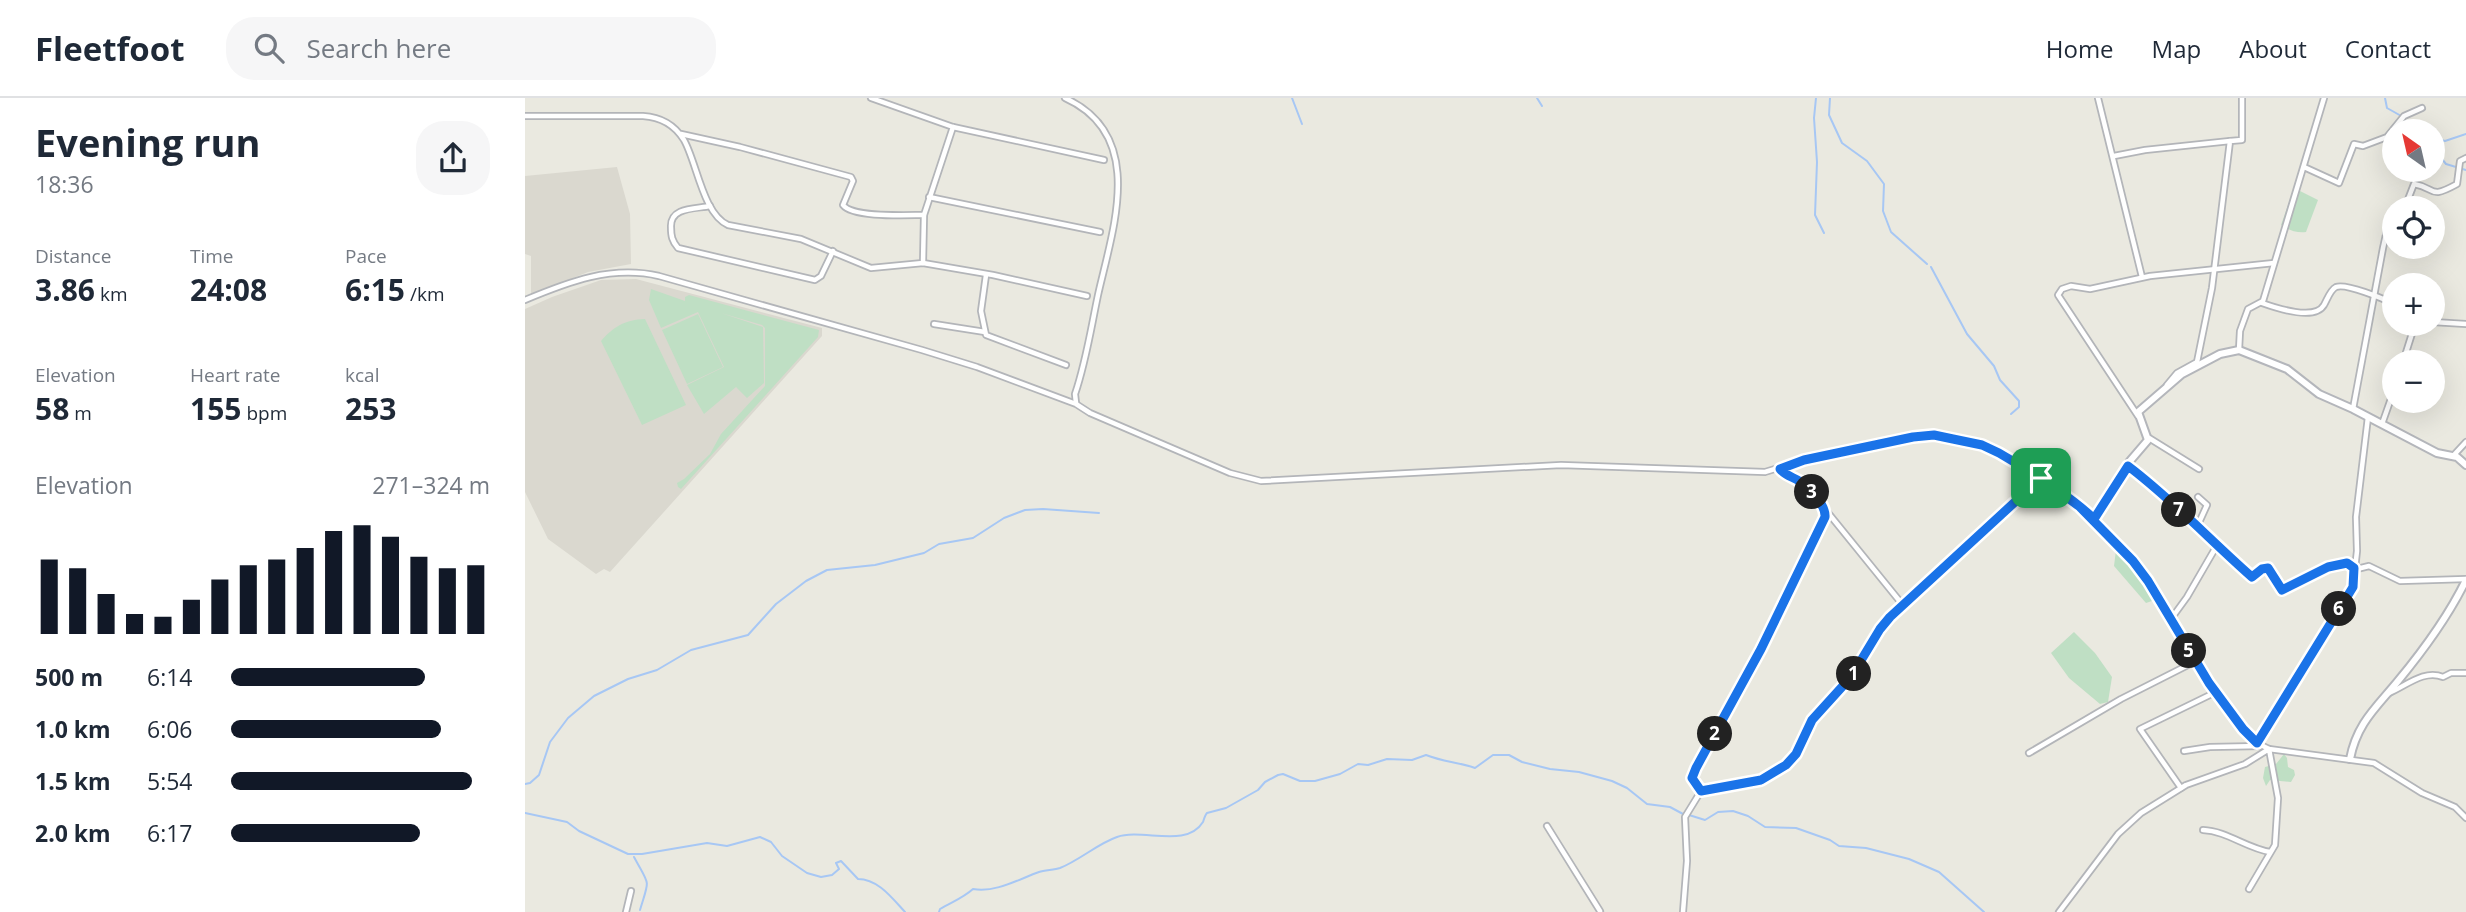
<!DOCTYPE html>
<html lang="en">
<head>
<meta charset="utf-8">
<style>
	:root { --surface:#fff; --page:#f6f6f7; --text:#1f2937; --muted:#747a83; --line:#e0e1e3; --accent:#111827 }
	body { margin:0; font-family:"Open Sans",sans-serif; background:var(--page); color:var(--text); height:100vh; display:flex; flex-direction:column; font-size:26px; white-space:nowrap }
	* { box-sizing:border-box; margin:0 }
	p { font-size:23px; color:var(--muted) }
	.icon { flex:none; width:38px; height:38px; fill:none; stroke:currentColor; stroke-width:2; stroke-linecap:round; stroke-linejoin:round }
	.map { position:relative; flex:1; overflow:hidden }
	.panel { display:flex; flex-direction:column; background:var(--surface); width:525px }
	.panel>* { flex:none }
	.needle { width:46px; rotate:326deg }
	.tools { position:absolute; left:1857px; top:21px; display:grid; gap:14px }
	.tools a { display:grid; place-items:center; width:63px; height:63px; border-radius:50%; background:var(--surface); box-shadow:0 7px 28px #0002; font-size:35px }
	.pin { position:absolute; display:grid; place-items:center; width:60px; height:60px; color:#fff; margin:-30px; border-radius:14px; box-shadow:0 4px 10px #0006 }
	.km { position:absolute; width:35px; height:35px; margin:-18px; border-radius:50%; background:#222; color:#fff; font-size:19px; line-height:35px; text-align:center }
	.round { display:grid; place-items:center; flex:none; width:74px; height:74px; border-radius:28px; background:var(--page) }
	.overview { display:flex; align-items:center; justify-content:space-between; height:119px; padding:0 35px }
	h1 { font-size:38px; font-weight:700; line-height:52px }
	.metrics { display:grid; grid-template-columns:repeat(3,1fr); gap:10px; height:119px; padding:7px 35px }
	.metrics div { display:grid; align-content:center }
	.metrics b { font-size:30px; font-weight:700 }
	.metrics small { font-size:19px; font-weight:400 }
	.metrics p { font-size:19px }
	.chart { height:196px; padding:14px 35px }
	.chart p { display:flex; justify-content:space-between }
	.chart svg { width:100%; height:126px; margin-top:7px; stroke:var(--accent); stroke-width:6 }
	ul { padding:0 35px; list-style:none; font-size:23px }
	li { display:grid; grid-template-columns:112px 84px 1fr; align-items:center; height:52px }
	li i { height:18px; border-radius:9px; background:var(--accent) }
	header { display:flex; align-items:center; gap:42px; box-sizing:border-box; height:98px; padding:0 35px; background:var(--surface); border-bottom:2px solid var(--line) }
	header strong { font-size:33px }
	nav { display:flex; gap:38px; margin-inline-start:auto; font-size:24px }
	.search { width:490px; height:63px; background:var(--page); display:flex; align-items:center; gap:18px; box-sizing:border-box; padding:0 24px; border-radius:28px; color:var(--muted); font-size:26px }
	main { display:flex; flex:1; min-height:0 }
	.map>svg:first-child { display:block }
	.education { fill:#dad8cf }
	.green { fill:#bfdfc4 }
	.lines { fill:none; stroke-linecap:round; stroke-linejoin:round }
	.stream { stroke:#a7c7f4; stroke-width:2 }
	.street-casing { stroke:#b3b5b9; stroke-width:8 }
	.secondary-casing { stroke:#b4b6bb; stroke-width:10 }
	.street { stroke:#fff; stroke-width:4.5 }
	.secondary { stroke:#fff; stroke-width:6 }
	.route-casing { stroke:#fff; stroke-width:14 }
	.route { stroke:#1a73e8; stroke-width:9 }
</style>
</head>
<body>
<header>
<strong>Fleetfoot</strong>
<div class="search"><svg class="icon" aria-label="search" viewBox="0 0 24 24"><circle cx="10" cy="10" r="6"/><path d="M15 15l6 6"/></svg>Search here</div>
<nav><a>Home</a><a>Map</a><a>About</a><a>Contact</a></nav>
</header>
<main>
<section class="panel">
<div class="overview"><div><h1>Evening run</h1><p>18:36</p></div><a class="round"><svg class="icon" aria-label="share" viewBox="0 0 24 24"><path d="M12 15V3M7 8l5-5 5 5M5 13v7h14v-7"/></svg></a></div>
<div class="metrics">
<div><p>Distance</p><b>3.86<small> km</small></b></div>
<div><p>Time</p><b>24:08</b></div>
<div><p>Pace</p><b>6:15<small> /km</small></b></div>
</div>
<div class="metrics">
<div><p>Elevation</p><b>58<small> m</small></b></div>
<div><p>Heart rate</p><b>155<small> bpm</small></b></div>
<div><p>kcal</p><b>253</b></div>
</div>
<div class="chart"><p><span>Elevation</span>271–324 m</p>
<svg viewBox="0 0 160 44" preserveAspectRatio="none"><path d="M5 44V18M15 44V21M25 44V30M35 44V37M45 44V38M55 44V32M65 44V25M75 44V20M85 44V18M95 44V14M105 44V8M115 44V6M125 44V10M135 44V17M145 44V21M155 44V20"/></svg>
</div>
<ul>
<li><b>500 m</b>6:14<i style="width:75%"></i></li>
<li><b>1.0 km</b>6:06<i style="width:81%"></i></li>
<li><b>1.5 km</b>5:54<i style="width:93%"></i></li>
<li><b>2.0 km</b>6:17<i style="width:73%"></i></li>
</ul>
</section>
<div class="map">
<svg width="1941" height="814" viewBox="0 0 1941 814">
	<rect width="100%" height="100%" fill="#eae9e0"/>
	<g class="education">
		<polygon points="92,69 105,116 106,166 63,174 6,197 6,158 0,156 0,78"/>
		<polygon points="111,181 297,230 297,238 85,474 79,471 71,476 23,441 0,394 0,211 27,199 76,182"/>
	</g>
	<g class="green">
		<path d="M1769,90L1793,102L1781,134C1771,135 1764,132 1756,127Z"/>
		<polygon points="126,191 160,203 160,199 164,197 294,232 293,239 156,391 153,389 152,385 159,381 185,356 196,336 240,288 240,230 237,227 196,215 238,229 239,285 222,300 211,289 179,316 162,287 199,269 173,214 136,230 124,202"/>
		<polygon points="173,216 198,269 162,286 137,232"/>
		<path d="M120,221L161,307L117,327L76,243C89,228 100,222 120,221Z"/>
		<polygon points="1591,452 1613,458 1626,476 1633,501 1621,505 1589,468"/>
		<polygon points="1549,534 1570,555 1587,579 1583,604 1575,606 1544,580 1526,555"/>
		<polygon points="1759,656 1762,660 1763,669 1769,672 1770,677 1766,684 1745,682 1741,688 1738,680 1740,669 1751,666"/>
	</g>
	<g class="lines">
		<g class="stream">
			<polyline points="767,0 777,26"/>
			<polyline points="1012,0 1017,8"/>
			<polyline points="1291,0 1289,20 1292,64 1290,117 1299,135"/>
			<polyline points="1305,0 1304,17 1317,45 1342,63 1359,86 1358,113 1366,134 1402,166"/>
			<polyline points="1860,0 1862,10 1878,19 1882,27 1888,30 1886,33"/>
			<polyline points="1908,40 1920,43 1941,36"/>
			<polyline points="1908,50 1921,66 1941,72"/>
			<polyline points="1406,169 1442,236 1469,268 1475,282 1494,303 1494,309 1486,316"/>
			<polyline points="0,686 5,685 14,677 25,644 43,620 69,598 103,581 132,572 166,552 223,537 251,506 281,483 302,472 350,467 399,455 414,446 448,440 479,420 500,412 518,411 574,415"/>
			<path d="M0,715L42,724L54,733L103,756H117L182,745L202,748L235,739L246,744L257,758L282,775L296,779L307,777L314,771L311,765L316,763L333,781C353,781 367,800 380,814"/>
			<polyline points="1164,717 1180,722 1193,714 1208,713 1223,718 1240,729 1271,730 1305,742 1314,748 1341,750 1384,761 1414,774 1459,814"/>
			<path d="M109,759C125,789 125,779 115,812"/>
			<path d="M414,814L415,811C427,804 438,800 448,791C471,795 494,781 514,774C520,772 529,772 535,770C555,762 572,746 592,739C618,730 661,751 678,724C679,721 680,717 682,715L701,710L733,692L740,684L753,677L758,676L775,683H790L815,676L833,666L843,667L862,661L887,662L901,657C918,664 934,664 950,670L968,657H984L997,664L1025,671L1054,674L1087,683L1102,690L1122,706L1145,709L1158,716"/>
		</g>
		<defs>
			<g id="street">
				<polyline points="346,0 428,29 579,62"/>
				<path d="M540,0C622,37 588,130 573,197C566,230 561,264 550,296L551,305"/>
				<polyline points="1573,0 1617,179"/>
				<path d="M0,18H118C136,19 149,26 159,42C172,65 178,116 203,127L276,141L346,170L398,165L468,177L562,198"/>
				<path d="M156,36L215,49L326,79L328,83L318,107C328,120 382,117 399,117"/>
				<polyline points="1589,58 1620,52 1705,43"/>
				<polyline points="1779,69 1814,85 1829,46 1838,48 1862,39 1879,18 1897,10"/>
				<polyline points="404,99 575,134"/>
				<path d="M185,108C170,111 145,109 146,129C146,138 147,143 153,150L290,182L296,178L308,153"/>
				<path d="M1875,110L1882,104L1889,86C1912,90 1903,102 1932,86L1935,63L1941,60"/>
				<polyline points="398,165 399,117 428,29"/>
				<polyline points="461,177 456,213 461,237 541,267"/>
				<path d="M0,202C43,184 86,167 134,178L397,252L452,269L551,306L565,315L705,375L736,383L1036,367L1240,374L1279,362L1388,339L1409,337L1456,347L1474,355L1516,380L1555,409L1608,463L1695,600L1725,639L1732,645L1744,651L1849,665L1897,695L1930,709L1941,720"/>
				<path d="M1737,205C1751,210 1790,223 1799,207C1802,202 1805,192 1811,189C1821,185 1859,201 1869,206"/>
				<polyline points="1908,224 1941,226"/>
				<polyline points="409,226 460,234"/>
				<polyline points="1714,252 1715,233 1723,211 1738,203 1799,0"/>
				<polyline points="1878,264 1890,226"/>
				<polyline points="1642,287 1652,275 1672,264 1687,190 1705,43 1717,42 1717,0"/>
				<polyline points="1828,311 1858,150 1864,123 1869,115"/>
				<polyline points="1613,318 1533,197 1537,191 1546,188 1565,191 1625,178 1749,165"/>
				<polyline points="1857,326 1869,292"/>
				<polyline points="1624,340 1674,371"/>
				<polyline points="1928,358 1941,344"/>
				<polyline points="1603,368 1621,381 1690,446 1691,449 1662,499 1646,521"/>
				<path d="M1255,371C1263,381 1278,385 1287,395L1377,506"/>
				<polyline points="1672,429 1682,407 1673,399"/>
				<polyline points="1691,449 1727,479 1736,471 1743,470 1757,493 1803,469 1823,465 1832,471 1844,468 1875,483 1941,481"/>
				<path d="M1864,595C1881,588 1899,571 1918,579L1926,575H1941"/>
				<polyline points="1732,645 1828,489 1832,453 1831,419 1843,319"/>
				<polyline points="1659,653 1685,649 1736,648"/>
				<polyline points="1504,655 1596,601 1671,563"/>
				<polyline points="1656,690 1615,631 1691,594"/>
				<polyline points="1176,693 1167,683 1168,677 1235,551 1300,419 1301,413"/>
				<polyline points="1022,728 1075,813"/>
				<path d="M1678,732C1702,733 1721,750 1745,754"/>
				<polyline points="101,814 106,793"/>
				<polyline points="1158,814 1162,763 1160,719 1176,693 1229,684 1245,678 1261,667 1271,656 1287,623 1314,595 1326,579 1355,531 1365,519 1516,380"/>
				<polyline points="1534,814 1593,736 1616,715 1661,687 1720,666 1744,651 1753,700 1750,747 1724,791"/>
			</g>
			<g id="secondary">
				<polyline points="1569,421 1605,363 1623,342 1613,314 1657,276 1695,256 1714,252 1762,271 1794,296 1828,311 1912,355 1932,359 1941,367"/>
				<path d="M1825,661C1832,625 1851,610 1873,583C1897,554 1925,515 1941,482"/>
			</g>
		</defs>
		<use href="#street" class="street-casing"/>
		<use href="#secondary" class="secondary-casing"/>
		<use href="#street" class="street"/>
		<use href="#secondary" class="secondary"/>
	</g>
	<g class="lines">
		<defs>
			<path id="route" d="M1516,380L1365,519L1355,531L1326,579L1287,622L1271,656L1261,667L1236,682L1176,693L1167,680L1171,670L1236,551L1300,419C1301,407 1285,390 1274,383C1268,379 1261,378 1255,371L1279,362L1388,339L1409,337L1428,341L1457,347L1474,355L1516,380L1555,409L1608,463L1623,483L1684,585L1718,631L1732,645L1828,489L1829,470L1822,465L1803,469L1757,492L1743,470L1737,471L1727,479C1686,443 1648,402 1603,368L1569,421C1553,405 1534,393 1516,380"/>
		</defs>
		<use href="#route" class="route-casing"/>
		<use href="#route" class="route"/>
	</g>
</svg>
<div class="tools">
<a><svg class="needle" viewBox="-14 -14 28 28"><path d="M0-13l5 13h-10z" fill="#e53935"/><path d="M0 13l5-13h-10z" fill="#747a83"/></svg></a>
<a><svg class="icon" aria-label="locate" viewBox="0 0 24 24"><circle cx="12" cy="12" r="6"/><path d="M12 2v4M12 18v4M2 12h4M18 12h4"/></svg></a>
<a>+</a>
<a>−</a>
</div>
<div class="pin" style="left:1516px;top:380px;background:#1e9e55"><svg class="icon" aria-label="arrive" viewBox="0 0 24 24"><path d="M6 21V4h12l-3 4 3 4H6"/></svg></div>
<b class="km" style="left:1329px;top:576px">1</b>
<b class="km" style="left:1190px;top:636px">2</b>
<b class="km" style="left:1287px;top:394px">3</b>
<b class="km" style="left:1664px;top:553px">5</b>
<b class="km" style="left:1814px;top:511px">6</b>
<b class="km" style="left:1654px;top:412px">7</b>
</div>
</main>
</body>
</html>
